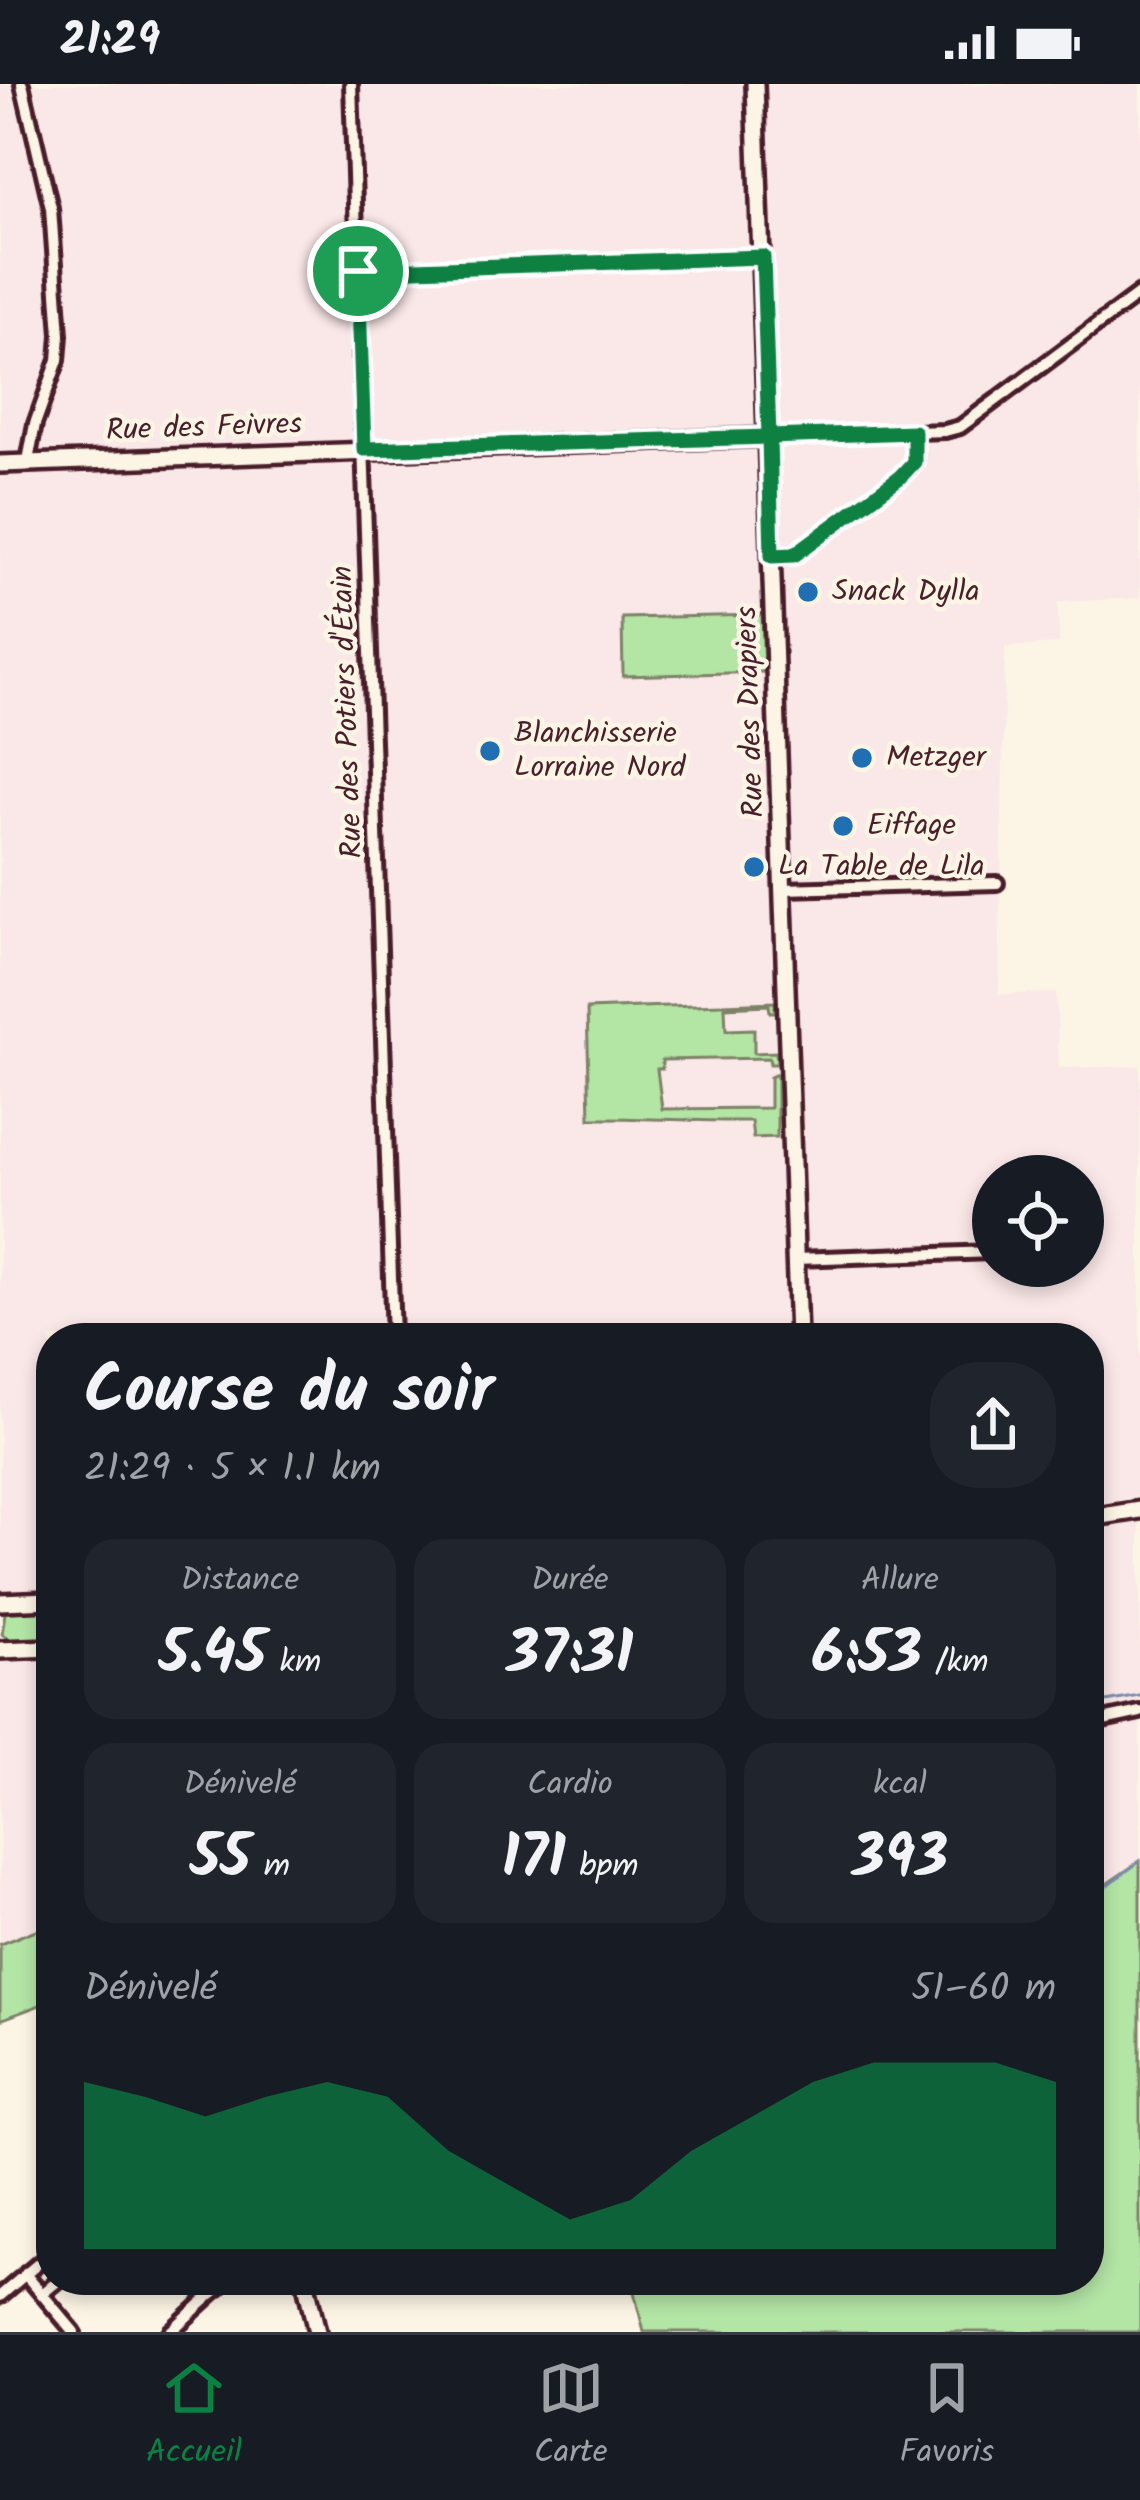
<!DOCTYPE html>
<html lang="fr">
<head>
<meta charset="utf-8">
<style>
	:root { --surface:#171b24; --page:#20242c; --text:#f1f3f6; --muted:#9ea1a6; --line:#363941; --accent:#0b8043 }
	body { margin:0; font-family:Kalam,sans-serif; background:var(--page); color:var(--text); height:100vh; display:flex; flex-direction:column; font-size:45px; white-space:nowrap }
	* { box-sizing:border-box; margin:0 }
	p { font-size:39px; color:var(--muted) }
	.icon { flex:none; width:66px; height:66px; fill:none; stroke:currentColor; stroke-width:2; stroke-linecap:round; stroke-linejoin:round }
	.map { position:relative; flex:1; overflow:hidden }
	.side { position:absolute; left:36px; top:1239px; width:1068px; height:972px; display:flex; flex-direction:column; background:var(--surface); border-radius:48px; box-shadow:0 6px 18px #0003 }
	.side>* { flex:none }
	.controls { position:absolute; left:972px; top:1071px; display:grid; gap:24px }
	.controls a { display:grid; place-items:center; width:132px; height:132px; border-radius:50%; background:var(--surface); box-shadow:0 6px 18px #0003; font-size:60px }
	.pin { position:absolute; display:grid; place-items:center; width:102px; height:102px; color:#fff; margin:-51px; border:6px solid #fff; border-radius:50%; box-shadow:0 3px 12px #0007 }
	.round { display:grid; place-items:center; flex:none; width:126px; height:126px; border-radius:48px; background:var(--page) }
	.overview { display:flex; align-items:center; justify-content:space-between; height:204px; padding:0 48px }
	h1 { font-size:66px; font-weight:800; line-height:90px }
	.figures { display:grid; grid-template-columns:repeat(3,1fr); gap:18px; height:204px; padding:12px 48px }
	.figures div { display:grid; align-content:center; border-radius:30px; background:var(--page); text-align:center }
	.figures b { font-size:60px; font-weight:800 }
	.figures small { font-size:33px; font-weight:400 }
	.figures p { font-size:33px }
	.chart { height:336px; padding:24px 48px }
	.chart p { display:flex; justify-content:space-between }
	.chart svg { width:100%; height:216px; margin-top:12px; fill:var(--accent); opacity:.7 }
	.status { display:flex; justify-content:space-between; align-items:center; height:84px; padding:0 60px; background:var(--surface); direction:ltr }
	.status svg { height:33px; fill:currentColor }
	.tabs { display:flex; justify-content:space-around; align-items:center; height:168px; border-top:3px solid var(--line); background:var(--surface); font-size:33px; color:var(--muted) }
	.tabs a { display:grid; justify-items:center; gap:6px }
	.tabs .on { color:var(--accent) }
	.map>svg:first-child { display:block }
	.built { fill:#fae7e7; fill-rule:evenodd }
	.green { fill:#b3e5a5; stroke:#7e8268; stroke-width:3 }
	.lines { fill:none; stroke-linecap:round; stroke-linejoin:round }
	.stream { stroke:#7e8baa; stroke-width:3 }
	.street-casing { stroke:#4a1f2b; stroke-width:20 }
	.secondary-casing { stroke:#4a1f2b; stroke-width:24 }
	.street { stroke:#fcf5e5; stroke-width:10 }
	.secondary { stroke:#fcf5e5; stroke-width:15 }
	.route-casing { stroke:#fff; stroke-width:24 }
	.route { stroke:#0b8043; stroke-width:15 }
	.poi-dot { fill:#1f6fb2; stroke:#fcf5e5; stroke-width:4.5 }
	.labels { text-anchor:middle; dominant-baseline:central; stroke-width:9; stroke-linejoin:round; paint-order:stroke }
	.street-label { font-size:30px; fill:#4a1f2b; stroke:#fcf5e5 }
	.poi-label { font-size:30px; fill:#4a1f2b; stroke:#fcf5e5; text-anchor:start }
</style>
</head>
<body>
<div class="status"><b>21:29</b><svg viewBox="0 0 49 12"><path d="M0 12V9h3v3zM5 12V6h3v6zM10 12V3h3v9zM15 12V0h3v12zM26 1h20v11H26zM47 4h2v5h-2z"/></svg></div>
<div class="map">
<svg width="1140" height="2248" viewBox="0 0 1140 2248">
	<rect width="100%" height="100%" fill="#fcf5e5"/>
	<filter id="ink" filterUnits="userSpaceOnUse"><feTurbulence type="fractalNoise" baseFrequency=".00833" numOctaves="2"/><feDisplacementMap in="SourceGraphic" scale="24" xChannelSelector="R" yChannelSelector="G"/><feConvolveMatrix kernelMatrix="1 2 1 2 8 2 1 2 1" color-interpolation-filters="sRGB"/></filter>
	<g filter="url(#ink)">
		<g class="built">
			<path d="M0,0H1140V514L1058,518L1059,560L1005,563L999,910L1056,909L1059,984L1140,982V1412L1089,1421V1254H51V1527L0,1532ZM993,1092H1083V1182H993Z"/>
			<polygon points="1140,1434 1140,1777 1089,1812 1089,1442"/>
			<polygon points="51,1536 51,1844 0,1864 0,1540"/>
		</g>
		<g class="green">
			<polygon points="762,531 764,588 623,592 622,534"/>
			<path d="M775,918V928H770L769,921L725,923L726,946L754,945V969L776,968L777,980H770L769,974L662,976V985H657L662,1025L770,1024V993L777,990V1053L753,1054L751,1037C697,1038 646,1033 590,1034L587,925Z"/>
			<polygon points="51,1522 51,1559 16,1560 2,1550 5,1529 17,1524"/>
			<polygon points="1140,1777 1140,2248 644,2248 631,2196 1089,2196 1089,1812"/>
			<polygon points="51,1840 51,1917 0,1936 0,1860"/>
		</g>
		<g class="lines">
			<g class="stream">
				<polyline points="1089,1621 1140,1612"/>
				<polyline points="1089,1815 1140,1777"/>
			</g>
			<defs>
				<g id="street">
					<polyline points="22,0 51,124 60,251 58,276 35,340 28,377"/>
					<polyline points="351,0 393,1254"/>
					<polyline points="358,187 763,173"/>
					<polyline points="769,353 945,347 960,343 1140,209"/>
					<polyline points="772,472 794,471 900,393 914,378 914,348"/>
					<polyline points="784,805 997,799"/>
					<polyline points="796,1175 993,1168"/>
					<polyline points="1089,1639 1140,1628"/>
					<polyline points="25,2190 74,2248"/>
					<polyline points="42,2210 59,2196"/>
					<polyline points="0,2212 46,2173 51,2179"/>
					<polyline points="170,2248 227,2196"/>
				</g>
				<g id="secondary">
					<polyline points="755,0 798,1254"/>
					<polyline points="0,380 769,353"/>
					<polyline points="1089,1434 1140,1426"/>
					<polyline points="0,1518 51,1516"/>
					<polyline points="0,1566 51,1564"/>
					<polyline points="305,2196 317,2248"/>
				</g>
			</defs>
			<use href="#street" class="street-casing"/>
			<use href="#secondary" class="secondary-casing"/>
			<use href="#street" class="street"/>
			<use href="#secondary" class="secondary"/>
		</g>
	</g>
	<g class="lines" filter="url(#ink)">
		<defs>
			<polyline id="route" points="358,187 364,365 769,353 772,472 794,471 900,393 914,378 914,348 769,353 763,173 358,187"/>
		</defs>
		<use href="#route" class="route-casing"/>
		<use href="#route" class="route"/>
	</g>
	<g class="poi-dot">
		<circle cx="808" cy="508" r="12"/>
		<circle cx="490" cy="667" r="12"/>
		<circle cx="862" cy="674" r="12"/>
		<circle cx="843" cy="742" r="12"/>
		<circle cx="754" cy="783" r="12"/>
	</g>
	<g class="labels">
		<g class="street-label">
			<text transform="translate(204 344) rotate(-2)">Rue des Feivres</text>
			<text transform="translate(348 628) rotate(-92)">Rue des Potiers d'Étain</text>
			<text transform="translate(751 628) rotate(-92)">Rue des Drapiers</text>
		</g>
		<g class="poi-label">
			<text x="832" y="508">Snack Dylla</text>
			<text x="514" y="650">Blanchisserie<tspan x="514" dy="34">Lorraine Nord</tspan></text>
			<text x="886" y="674">Metzger</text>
			<text x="867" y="742">Eiffage</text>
			<text x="778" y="783">La Table de Lila</text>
		</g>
	</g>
</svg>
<div class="controls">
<a><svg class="icon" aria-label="locate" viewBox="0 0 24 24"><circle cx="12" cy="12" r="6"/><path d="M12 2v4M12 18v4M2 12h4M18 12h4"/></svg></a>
</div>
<div class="pin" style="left:358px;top:187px;background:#1e9e55"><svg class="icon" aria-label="arrive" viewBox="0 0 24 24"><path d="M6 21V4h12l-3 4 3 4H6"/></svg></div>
<section class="side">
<div class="overview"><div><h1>Course du soir</h1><p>21:29 · 5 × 1.1 km</p></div><a class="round"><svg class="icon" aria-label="share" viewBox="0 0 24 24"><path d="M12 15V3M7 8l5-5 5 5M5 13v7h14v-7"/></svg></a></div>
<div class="figures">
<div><p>Distance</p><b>5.45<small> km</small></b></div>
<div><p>Durée</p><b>37:31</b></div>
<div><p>Allure</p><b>6:53<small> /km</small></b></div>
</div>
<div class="figures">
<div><p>Dénivelé</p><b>55<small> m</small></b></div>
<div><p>Cardio</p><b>171<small> bpm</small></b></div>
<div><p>kcal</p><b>393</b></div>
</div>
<div class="chart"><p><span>Dénivelé</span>51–60 m</p>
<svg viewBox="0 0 160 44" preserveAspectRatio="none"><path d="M0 44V10L10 13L20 17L30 13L40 10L50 13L60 24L70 31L80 38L90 34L100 24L110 17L120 10L130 6L140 6L150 6L160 10V44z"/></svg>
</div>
</section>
</div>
<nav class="tabs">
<a class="on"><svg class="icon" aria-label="home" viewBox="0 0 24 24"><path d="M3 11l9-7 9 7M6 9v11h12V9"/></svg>Accueil</a>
<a><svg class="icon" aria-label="map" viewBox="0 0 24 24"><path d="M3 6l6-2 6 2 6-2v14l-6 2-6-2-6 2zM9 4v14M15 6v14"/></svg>Carte</a>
<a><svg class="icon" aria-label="saved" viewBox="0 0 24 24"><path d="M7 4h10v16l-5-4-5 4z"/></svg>Favoris</a>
</nav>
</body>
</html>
